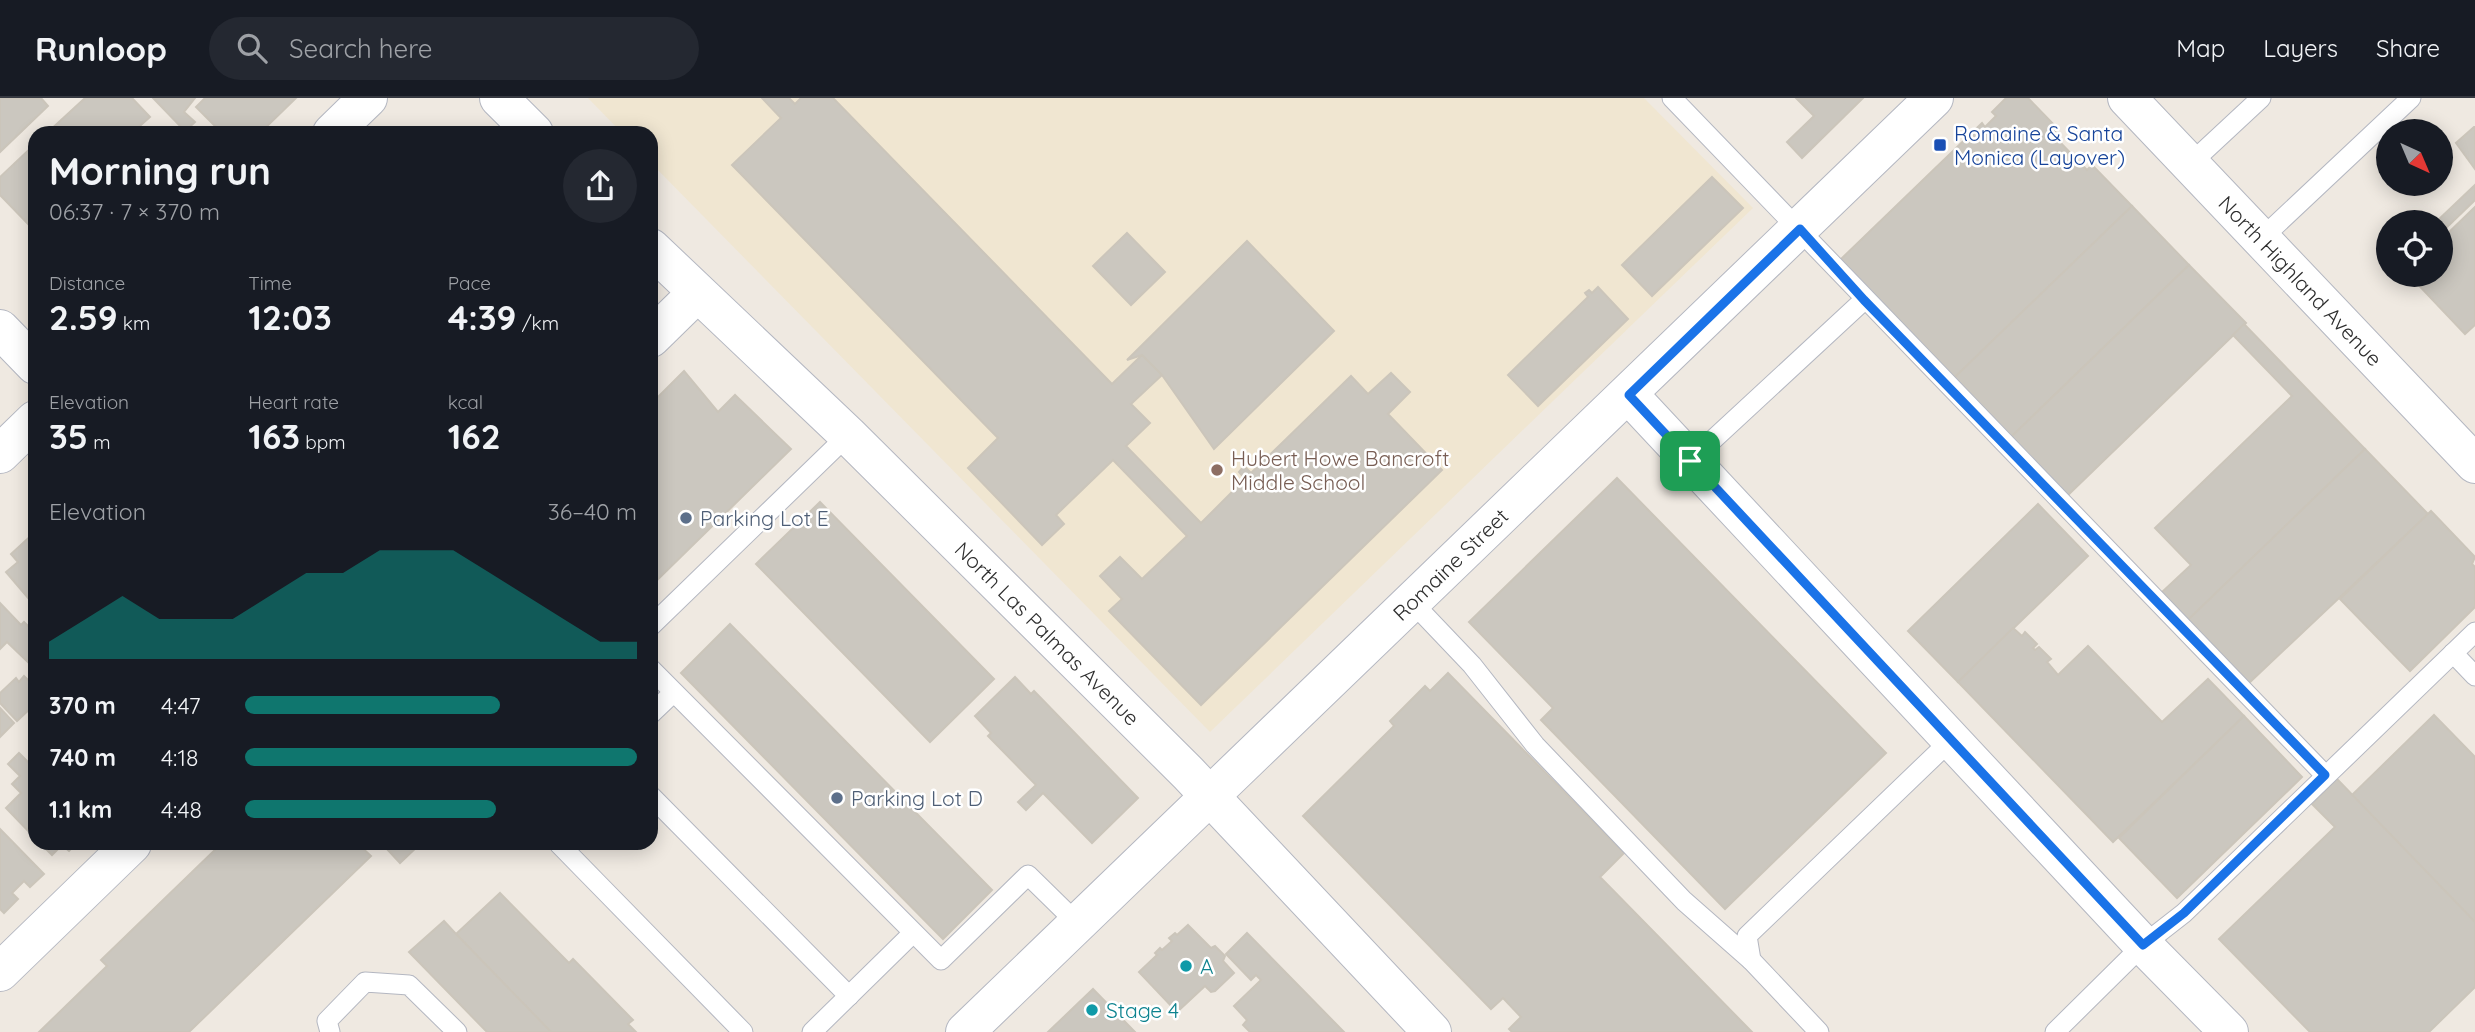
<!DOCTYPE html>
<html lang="en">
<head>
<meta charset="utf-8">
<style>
	:root { --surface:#171b24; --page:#242831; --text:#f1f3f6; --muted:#9ea1a6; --line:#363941; --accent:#0f766e }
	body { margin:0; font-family:Quicksand,sans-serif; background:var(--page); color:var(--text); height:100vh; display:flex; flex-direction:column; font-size:26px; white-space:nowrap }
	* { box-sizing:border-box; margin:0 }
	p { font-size:23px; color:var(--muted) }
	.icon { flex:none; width:38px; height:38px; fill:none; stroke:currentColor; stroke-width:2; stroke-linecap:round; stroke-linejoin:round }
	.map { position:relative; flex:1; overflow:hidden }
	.drawer { position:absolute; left:28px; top:28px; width:630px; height:724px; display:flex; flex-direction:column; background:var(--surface); border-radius:21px; box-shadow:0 4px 18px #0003 }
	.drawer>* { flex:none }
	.needle { width:46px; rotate:136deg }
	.tools { position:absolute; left:2376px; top:21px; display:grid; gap:14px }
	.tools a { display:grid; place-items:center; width:77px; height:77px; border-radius:50%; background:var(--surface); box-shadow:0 4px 18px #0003; font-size:35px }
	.pin { position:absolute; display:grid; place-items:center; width:60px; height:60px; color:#fff; margin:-30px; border-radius:14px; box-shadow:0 4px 10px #0006 }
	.round { display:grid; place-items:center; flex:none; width:74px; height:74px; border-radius:37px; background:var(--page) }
	.summary { display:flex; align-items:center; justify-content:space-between; height:119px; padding:0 21px }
	h1 { font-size:38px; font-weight:700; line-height:52px }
	.stats { display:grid; grid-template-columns:repeat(3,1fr); gap:10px; height:119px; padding:7px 21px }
	.stats div { display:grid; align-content:center }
	.stats b { font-size:35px; font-weight:700 }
	.stats small { font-size:19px; font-weight:400 }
	.stats p { font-size:19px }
	.chart { height:196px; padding:14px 21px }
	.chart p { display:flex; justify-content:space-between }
	.chart svg { width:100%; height:126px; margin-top:7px; fill:var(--accent); opacity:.7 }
	ul { padding:0 21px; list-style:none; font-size:23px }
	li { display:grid; grid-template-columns:112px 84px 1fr; align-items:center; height:52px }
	li i { height:18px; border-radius:9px; background:var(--accent) }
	header { display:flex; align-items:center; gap:42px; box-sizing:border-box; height:98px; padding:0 35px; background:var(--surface); border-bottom:2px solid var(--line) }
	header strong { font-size:33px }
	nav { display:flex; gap:38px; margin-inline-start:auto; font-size:24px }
	.search { width:490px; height:63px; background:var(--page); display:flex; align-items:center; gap:18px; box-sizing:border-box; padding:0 24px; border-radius:38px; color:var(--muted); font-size:26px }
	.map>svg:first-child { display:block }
	.education { fill:#f0e6d1 }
	.building { fill:#cbc7bf; stroke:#cbc5ba; stroke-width:2 }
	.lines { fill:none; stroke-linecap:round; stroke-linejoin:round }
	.lane-casing { stroke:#b4b7c1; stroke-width:21 }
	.street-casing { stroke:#b4b7c1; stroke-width:40 }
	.secondary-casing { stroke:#b4b7c1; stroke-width:40 }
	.lane { stroke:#fff; stroke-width:19 }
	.street { stroke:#fff; stroke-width:38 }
	.secondary { stroke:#fff; stroke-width:38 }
	.route-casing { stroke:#fff; stroke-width:14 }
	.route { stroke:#1a73e8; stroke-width:9 }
	.transit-dot { fill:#1a4fb4; stroke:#fff; stroke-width:2.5 }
	.education-dot { fill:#8d6e63; stroke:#fff; stroke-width:2.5 }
	.service-dot { fill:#5c6f8a; stroke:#fff; stroke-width:2.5 }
	.culture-dot { fill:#0f9aa8; stroke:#fff; stroke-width:2.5 }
	.labels { text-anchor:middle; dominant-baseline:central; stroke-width:5; stroke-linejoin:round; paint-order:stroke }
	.transit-label { font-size:21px; fill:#164399; stroke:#fff; text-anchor:start }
	.street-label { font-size:21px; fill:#2e2e2e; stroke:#fff }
	.education-label { font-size:21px; fill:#785e54; stroke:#fff; text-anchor:start }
	.service-label { font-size:21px; fill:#4e5e75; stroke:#fff; text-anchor:start }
	.culture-label { font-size:21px; fill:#0d838f; stroke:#fff; text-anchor:start }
</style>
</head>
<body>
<header>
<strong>Runloop</strong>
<div class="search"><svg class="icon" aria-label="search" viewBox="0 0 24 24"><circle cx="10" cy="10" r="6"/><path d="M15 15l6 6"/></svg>Search here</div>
<nav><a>Map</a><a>Layers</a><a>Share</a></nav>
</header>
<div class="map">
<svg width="2475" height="934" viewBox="0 0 2475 934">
	<rect width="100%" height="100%" fill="#efe9e1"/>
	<polygon class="education" points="588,0 1644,0 1753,110 1210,634 651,65 651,35 622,35"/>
	<g class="building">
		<polygon points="0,0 41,0 48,8 0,54"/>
		<polygon points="85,0 132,0 150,19 132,35 47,35"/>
		<polygon points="153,0 195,0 184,14 195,24 185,33"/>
		<polygon points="205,0 296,0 260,35 214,35 218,31 196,9"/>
		<polygon points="762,0 789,0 795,6 801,0 833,0 1112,286 1142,257 1162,277 1131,306 1150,325 1126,348 1201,425 1245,381 1239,374 1244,368 1251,375 1351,278 1368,296 1391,275 1410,294 1388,316 1442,372 1201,607 1109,513 1122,501 1100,478 1120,459 1142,481 1187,438 1113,362 1056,417 1064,426 1042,447 968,370 998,340 732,67 781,20"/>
		<polygon points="1796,0 1863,0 1802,60 1787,44 1814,18"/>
		<polygon points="2006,0 2028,0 2058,31 2052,36 2087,72 2092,67 2132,108 1953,281 1839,163 1982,25 1985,29 1996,18 1992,14"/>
		<polygon points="2474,29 2475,29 2475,71 2456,45"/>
		<polygon points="35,46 35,125 31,129 0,97 0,79"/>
		<polygon points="1712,79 1743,110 1652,198 1622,167"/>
		<polygon points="2475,87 2475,102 2441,135 2441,124 2436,124"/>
		<polygon points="2132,108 2189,167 2010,340 1953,281"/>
		<polygon points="2475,109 2475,227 2465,236 2409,177 2441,177 2441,142"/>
		<polygon points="1127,135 1165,174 1131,207 1093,168"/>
		<polygon points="1247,143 1334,233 1214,351 1162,277 1142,257 1127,262"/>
		<polygon points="2189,167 2246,225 2067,398 2010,340"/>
		<polygon points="1598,189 1628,221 1538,308 1508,277 1588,199 1585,195 1589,192 1592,195"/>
		<polygon points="2244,226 2365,351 2188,522 2161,495 2191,467 2155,430 2292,298 2233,237"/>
		<polygon points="684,273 718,314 735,297 791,351 651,488 651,306"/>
		<polygon points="2365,351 2428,416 2249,585 2188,522"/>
		<polygon points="1617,380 1886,655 1725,811 1541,622 1553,610 1469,524"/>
		<polygon points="820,404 994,581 930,644 756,466"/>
		<polygon points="2038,406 2088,458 1958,584 1908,533"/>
		<polygon points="2431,413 2475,459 2472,466 2475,469 2475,509 2410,573 2340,501"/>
		<polygon points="35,434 35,508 6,474 18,464 11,456"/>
		<polygon points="0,505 21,527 24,524 35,535 35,571 7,544 0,551"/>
		<polygon points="730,526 992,792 943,841 681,575"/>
		<polygon points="2013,530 2022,538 2025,534 2037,546 2033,550 2035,552 2039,549 2051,561 2047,564 2058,577 2088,548 2162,624 2208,581 2244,618 2113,744 1958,584"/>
		<polygon points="1448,575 1624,755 1600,779 1752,934 1512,934 1509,931 1521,919 1503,900 1491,911 1303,718 1394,628 1390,623 1425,588 1430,593"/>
		<polygon points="24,578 35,589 35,606 17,623 0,605 0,595 16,580 19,584"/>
		<polygon points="1015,579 1031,596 1034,593 1138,700 1092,745 1043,695 1026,712 1018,704 1036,687 988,638 991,635 975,618"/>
		<polygon points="0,610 14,625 0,639"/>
		<polygon points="2434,617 2475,659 2475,824 2352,697"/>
		<polygon points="2244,618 2302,679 2177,800 2119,740"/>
		<polygon points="19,655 35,671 35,740 6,710 21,695 12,686 20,678 8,666"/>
		<polygon points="2337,681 2475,824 2475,889 2429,934 2310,934 2219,841 2335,729 2312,706"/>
		<polygon points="0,731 44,776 30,789 24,783 12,795 18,801 4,815 0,811"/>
		<polygon points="41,746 76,746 69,753 62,747 52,757"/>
		<polygon points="221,746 358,746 371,758 189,934 39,934 107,868 101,862"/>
		<polygon points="393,746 420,746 400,765 387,751"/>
		<polygon points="500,795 569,865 573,861 633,922 628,926 636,934 551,934 456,836"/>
		<polygon points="444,823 456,836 551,934 487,934 409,854"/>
		<polygon points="1188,827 1211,850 1215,848 1225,858 1223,863 1234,875 1215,893 1211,894 1205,888 1177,914 1139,874 1157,857 1155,855 1160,850 1162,852 1172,843 1169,840 1175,835 1177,837"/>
		<polygon points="1247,835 1344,934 1250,934 1243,927 1247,922 1234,908 1261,882 1256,877 1251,882 1226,856"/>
		<polygon points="1093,891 1135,934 1048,934"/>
	</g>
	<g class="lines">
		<defs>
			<g id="lane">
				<polyline points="1672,0 2325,677"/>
				<polyline points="2190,66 2261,0"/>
				<polyline points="2261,141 2411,0"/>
				<polyline points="1690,363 1864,202"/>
				<polyline points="1412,504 1472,567 1535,647 1684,803 1751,862"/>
				<polyline points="651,528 848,337"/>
				<polyline points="2453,555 2475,578"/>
				<polyline points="651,571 941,862 1028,777 1077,825"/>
				<polyline points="651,616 673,595"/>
				<polyline points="651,698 849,898"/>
				<polyline points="559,746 743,934"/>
				<polyline points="330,934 327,923 365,884 409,887 457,934"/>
				<polyline points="812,934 913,835"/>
				<polyline points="1819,934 1751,862 1747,838 1951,642"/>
				<polyline points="2055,934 2143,847 2184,815 2475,534"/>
			</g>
			<g id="street">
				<polyline points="499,0 534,35"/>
				<path id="s1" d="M651,150L848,337L1188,675L1432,934"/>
				<polyline points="0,231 35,267"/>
				<polyline points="651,240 697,195"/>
				<polyline points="1629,297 2143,847 2229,934"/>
				<polyline points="0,874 132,746"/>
				<path id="s2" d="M965,934L1934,0"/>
			</g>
			<g id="secondary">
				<path id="s3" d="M2127,0L2475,366"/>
				<polyline points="332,35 368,0"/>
				<polyline points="0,356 35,322"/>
			</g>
		</defs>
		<use href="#lane" class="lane-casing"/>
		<use href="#street" class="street-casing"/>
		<use href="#secondary" class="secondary-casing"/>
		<use href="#lane" class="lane"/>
		<use href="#street" class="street"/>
		<use href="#secondary" class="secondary"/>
	</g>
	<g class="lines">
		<defs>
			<polygon id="route" points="1800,131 1864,202 2325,677 2184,815 2143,847 1629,297"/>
		</defs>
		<use href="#route" class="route-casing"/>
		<use href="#route" class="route"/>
	</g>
	<rect class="transit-dot" x="1933" y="40" width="14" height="14" rx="3.5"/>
	<circle class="education-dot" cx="1217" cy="372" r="7"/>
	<g class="service-dot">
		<circle cx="686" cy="420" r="7"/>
		<circle cx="837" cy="700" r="7"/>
	</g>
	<g class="culture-dot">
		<circle cx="1186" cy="868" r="7"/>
		<circle cx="1092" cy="912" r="7"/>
	</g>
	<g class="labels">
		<g class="transit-label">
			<text x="1954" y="35">Romaine &amp; Santa<tspan x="1954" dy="24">Monica (Layover)</tspan></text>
		</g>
		<g class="street-label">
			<text stroke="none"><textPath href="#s3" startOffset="252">North Highland Avenue</textPath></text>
			<text stroke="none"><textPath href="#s2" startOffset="674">Romaine Street</textPath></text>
			<text stroke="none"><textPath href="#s1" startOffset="553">North Las Palmas Avenue</textPath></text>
		</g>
		<g class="education-label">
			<text x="1231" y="360">Hubert Howe Bancroft<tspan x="1231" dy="24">Middle School</tspan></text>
		</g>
		<g class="service-label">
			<text x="700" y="420">Parking Lot E</text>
			<text x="851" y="700">Parking Lot D</text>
		</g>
		<g class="culture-label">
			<text x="1200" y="868">A</text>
			<text x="1106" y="912">Stage 4</text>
		</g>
	</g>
</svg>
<div class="tools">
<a><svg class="needle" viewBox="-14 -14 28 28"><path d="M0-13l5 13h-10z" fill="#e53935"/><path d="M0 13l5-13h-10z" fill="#9ea1a6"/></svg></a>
<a><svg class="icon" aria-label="locate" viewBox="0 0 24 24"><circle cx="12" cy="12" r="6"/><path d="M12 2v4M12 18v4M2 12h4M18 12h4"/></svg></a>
</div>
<div class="pin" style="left:1690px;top:363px;background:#1e9e55"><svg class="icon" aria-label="arrive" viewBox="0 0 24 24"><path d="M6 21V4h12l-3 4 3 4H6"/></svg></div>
<section class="drawer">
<div class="summary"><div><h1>Morning run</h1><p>06:37 · 7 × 370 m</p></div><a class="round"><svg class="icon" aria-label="share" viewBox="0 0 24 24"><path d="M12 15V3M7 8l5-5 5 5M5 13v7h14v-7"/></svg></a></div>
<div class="stats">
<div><p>Distance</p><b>2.59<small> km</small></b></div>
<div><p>Time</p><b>12:03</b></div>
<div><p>Pace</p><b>4:39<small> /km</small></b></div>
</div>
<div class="stats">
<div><p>Elevation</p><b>35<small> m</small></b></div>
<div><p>Heart rate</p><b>163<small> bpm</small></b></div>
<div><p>kcal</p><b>162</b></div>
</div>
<div class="chart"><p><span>Elevation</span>36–40 m</p>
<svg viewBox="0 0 160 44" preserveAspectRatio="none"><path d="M0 44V38L10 30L20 22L30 30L40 30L50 30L60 22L70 14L80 14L90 6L100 6L110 6L120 14L130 22L140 30L150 38L160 38V44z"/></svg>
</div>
<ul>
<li><b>370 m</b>4:47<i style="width:65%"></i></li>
<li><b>740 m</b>4:18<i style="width:100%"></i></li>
<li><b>1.1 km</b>4:48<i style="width:64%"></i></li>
</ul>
</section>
</div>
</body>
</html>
